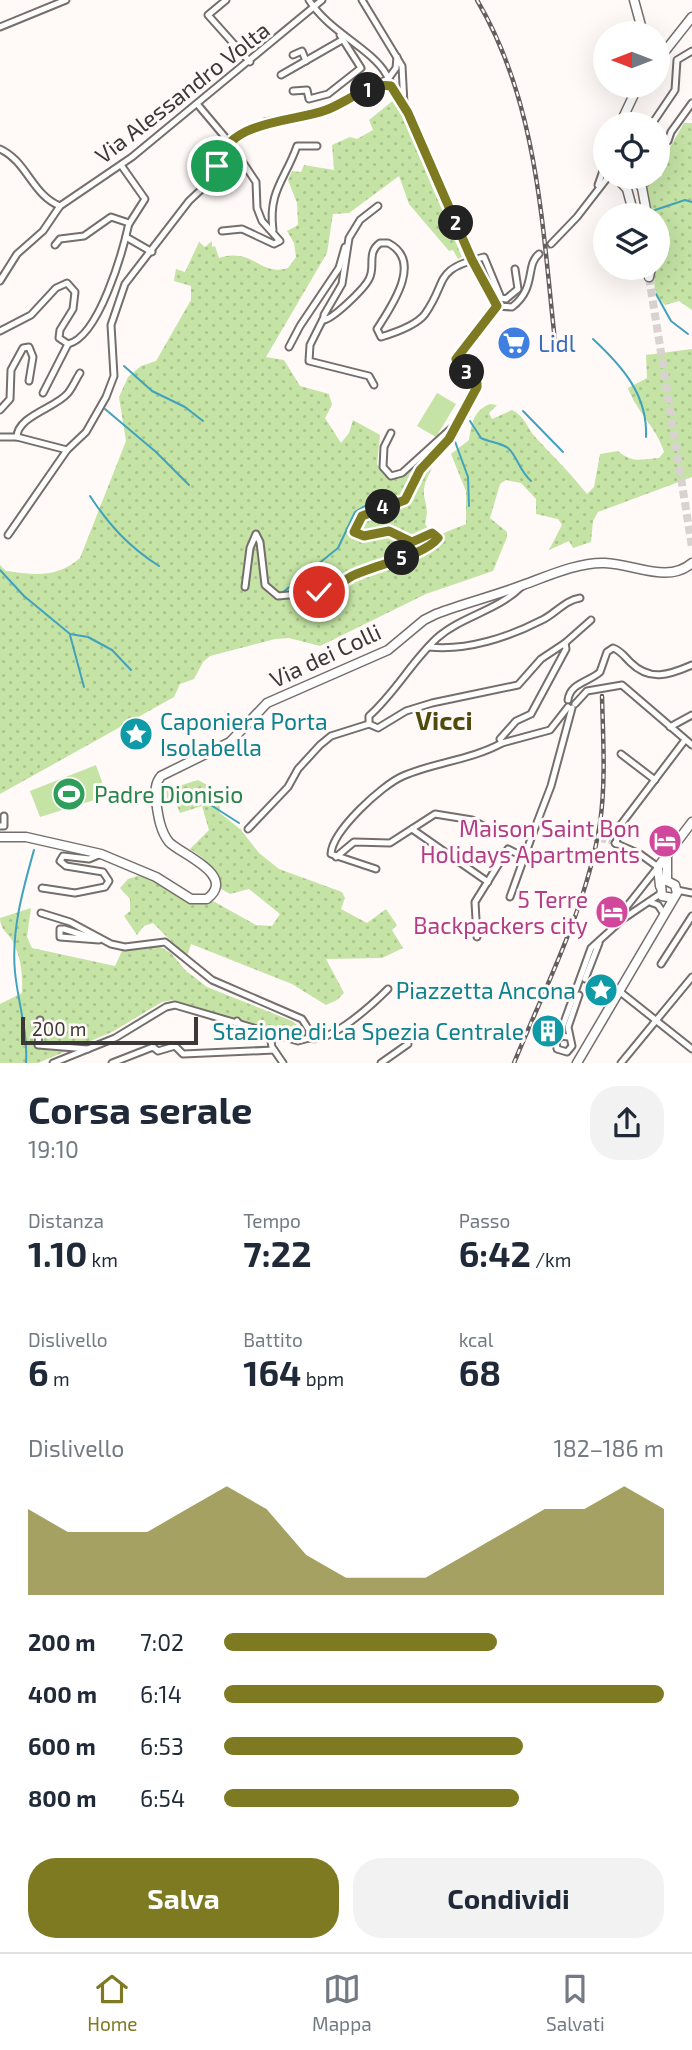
<!DOCTYPE html>
<html lang="it">
<head>
<meta charset="utf-8">
<style>
	:root { --surface:#fff; --page:#f2f2f3; --text:#1f2937; --muted:#747a83; --line:#e0e1e3; --accent:#7e7a21 }
	body { margin:0; font-family:"Exo 2",sans-serif; background:var(--page); color:var(--text); height:100vh; display:flex; flex-direction:column; font-size:26px; white-space:nowrap }
	* { box-sizing:border-box; margin:0 }
	p { font-size:23px; color:var(--muted) }
	.icon { flex:none; width:38px; height:38px; fill:none; stroke:currentColor; stroke-width:2; stroke-linecap:round; stroke-linejoin:round }
	.map { position:relative; height:1063px; overflow:hidden }
	.details { display:flex; flex-direction:column; background:var(--surface); flex:1 }
	.details>* { flex:none }
	.needle { width:46px; rotate:270deg }
	.tools { position:absolute; left:593px; top:21px; display:grid; gap:14px }
	.tools a { display:grid; place-items:center; width:77px; height:77px; border-radius:50%; background:var(--surface); box-shadow:0 7px 28px #0002; font-size:35px }
	.scale { position:absolute; left:21px; bottom:18px; width:177px; box-sizing:border-box; padding-left:7px; border:4px solid #3b3837; border-top:0; font-size:19px; line-height:24px; white-space:nowrap; color:#3b3837; -webkit-text-stroke:5px #fffaf8; paint-order:stroke }
	.pin { position:absolute; display:grid; place-items:center; width:60px; height:60px; color:#fff; margin:-30px; border:4px solid #fff; border-radius:50%; box-shadow:0 2px 7px #0007 }
	.km { position:absolute; width:35px; height:35px; margin:-18px; border-radius:50%; background:#222; color:#fff; font-size:19px; line-height:35px; text-align:center }
	.round { display:grid; place-items:center; flex:none; width:74px; height:74px; border-radius:28px; background:var(--page) }
	.overview { display:flex; align-items:center; justify-content:space-between; height:119px; padding:0 28px }
	h1 { font-size:38px; font-weight:700; line-height:52px }
	.stats { display:grid; grid-template-columns:repeat(3,1fr); gap:10px; height:119px; padding:7px 28px }
	.stats div { display:grid; align-content:center }
	.stats b { font-size:35px; font-weight:700 }
	.stats small { font-size:19px; font-weight:400 }
	.stats p { font-size:19px }
	.chart { height:196px; padding:14px 28px }
	.chart p { display:flex; justify-content:space-between }
	.chart svg { width:100%; height:126px; margin-top:7px; fill:var(--accent); opacity:.7 }
	.primary-button { display:flex; gap:14px; margin-top:auto; padding:14px 28px }
	.primary-button a { flex:1; height:80px; border-radius:28px; background:var(--accent); color:#fff; font-size:28px; font-weight:700; line-height:80px; text-align:center }
	.primary-button a+a { background:var(--page); color:var(--text) }
	ul { padding:0 28px; list-style:none; font-size:23px }
	li { display:grid; grid-template-columns:112px 84px 1fr; align-items:center; height:52px }
	li i { height:18px; border-radius:9px; background:var(--accent) }
	.menu { display:flex; justify-content:space-around; align-items:center; height:98px; border-top:2px solid var(--line); background:var(--surface); font-size:19px; color:var(--muted) }
	.menu a { display:grid; justify-items:center; gap:4px }
	.menu .selected { color:var(--accent) }
	.map>svg:first-child { display:block }
	.grass { fill:url(#grass-dots) }
	.pitch { fill:#c4e3a4 }
	.lines { fill:none; stroke-linecap:round; stroke-linejoin:round }
	.stream { stroke:#41a2bd; stroke-width:2 }
	.street-tunnel { stroke:#d8d3d1; stroke-width:5; stroke-dasharray:5 2.5; stroke-linecap:butt }
	.secondary-tunnel { stroke:#d8d3d1; stroke-width:8; stroke-dasharray:8 4; stroke-linecap:butt }
	.street-casing { stroke:#756e6c; stroke-width:9 }
	.secondary-casing { stroke:#756e6c; stroke-width:11 }
	.street { stroke:#fff; stroke-width:5 }
	.secondary { stroke:#fff; stroke-width:8 }
	.rail-casing { stroke:#625f5e; stroke-width:4.5 }
	.rail { stroke:#fffaf8; stroke-width:2; stroke-dasharray:5; stroke-linecap:butt }
	.route-casing { stroke:#fff; stroke-width:14 }
	.route { stroke:#7e7a21; stroke-width:9 }
	.labels { text-anchor:middle; dominant-baseline:central; stroke-width:6; stroke-linejoin:round; paint-order:stroke }
	.street-label { font-size:23px; fill:#3b3837; stroke:#fffaf8 }
	.shop-label { font-size:23px; fill:#366cbe; stroke:#fffaf8; text-anchor:start }
	.culture-label { font-size:23px; fill:#0d838f; stroke:#fffaf8; text-anchor:end }
	.leisure-label { font-size:23px; fill:#27864d; stroke:#fffaf8; text-anchor:start }
	.hotel-label { font-size:23px; fill:#b23c85; stroke:#fffaf8; text-anchor:end }
	.quarter-label { font-size:26px; font-weight:bold; fill:#4e4b0c; stroke:#fffaf8 }
</style>
</head>
<body>
<div class="map">
<svg width="692" height="1063" viewBox="0 0 692 1063">
	<defs>
		<pattern id="grass-dots" width="8" height="8" patternUnits="userSpaceOnUse" patternTransform="scale(1.75)"><rect width="8" height="8" fill="#c4e3a4"/><path d="M2 2h.1M6 6h.1" fill="none" stroke="#a9c48e" stroke-width="1.8" stroke-linecap="round"/></pattern>
	</defs>
	<rect width="100%" height="100%" fill="#fffaf8"/>
	<g class="grass">
		<path d="M395,99L462,257L458,259L453,250L449,251L409,204L399,176L349,213L333,214L327,253L266,357L284,360L300,386L329,394L332,405L325,418L341,443L349,433L353,420L380,435L377,464L388,478L403,476L418,459L433,450C437,468 426,473 424,489C423,503 430,505 425,524L434,537L466,524V491L451,454L469,440C472,423 473,411 490,404L497,405L489,413L492,419L512,410C526,417 527,429 537,439C554,457 571,474 587,494L594,487L600,454L618,451C633,464 641,459 659,458L664,452C657,428 636,411 628,388L647,378L646,355L692,349V477L598,512L593,521L591,542L573,548L569,541L549,550L562,525L558,519L536,514V499L521,483L506,480L500,484L490,518L507,532V537L493,571L426,594L320,646L289,638L275,639L210,656L203,662L194,679L180,684L174,697L0,794V565L6,571C35,575 57,578 80,558L126,441L119,397L128,377L141,366L156,361L191,300V286L174,281L176,269L185,272L199,242L205,247L212,241V247L215,246L219,258C253,247 261,277 288,268L296,257L294,243L287,231L298,225L297,203L288,180L292,171L301,172L304,165L334,170L332,145L350,137L357,139L373,130L369,120Z"/>
		<path d="M684,123H692V310L679,301L665,305C652,293 654,283 655,268H658V215H651L642,179H655L662,176L661,163Z"/>
		<path d="M198,780L222,793L219,812L241,830L259,853L279,869L342,892L345,898L341,909L367,923L386,909L397,925L392,930L403,948L382,958L326,959L344,993L337,1000L326,1005L292,984L191,944L187,957L153,923L144,926L137,935L124,916L130,911V899L120,888L128,879L140,875L205,902L213,901L256,925L272,926L280,914L249,889L230,894L216,886C214,866 206,859 190,849L209,830L202,806L180,813L176,803L165,800L166,790Z"/>
		<path d="M31,908L27,937L32,948L115,966L122,951L157,945L171,953L185,970L207,987L292,1021L301,1028L302,1035L291,1036L173,1000L162,1002L112,1032L38,1063H0V1004L22,993C23,975 21,958 13,942C8,932 0,930 0,918Z"/>
	</g>
	<g class="pitch">
		<polygon points="437,393 456,404 436,437 417,426"/>
		<polygon points="96,765 107,796 40,817 30,791"/>
	</g>
	<g class="lines">
		<g class="stream">
			<polyline points="652,211 685,200 692,202"/>
			<polyline points="656,294 671,321 688,334"/>
			<path d="M593,339C622,366 648,395 646,437"/>
			<polyline points="124,366 152,391 185,407 203,421"/>
			<polyline points="105,409 156,452 189,485"/>
			<polyline points="523,411 563,452"/>
			<path d="M470,421L481,438C489,442 501,443 508,448C517,456 519,470 531,481"/>
			<polyline points="453,436 468,477 469,506"/>
			<path d="M90,496C109,525 129,547 159,566"/>
			<polyline points="0,570 24,596 70,634 88,637 112,650 131,670"/>
			<polyline points="282,593 338,548 355,512 378,498"/>
			<polyline points="70,635 84,687"/>
			<polyline points="167,788 203,800 239,823"/>
			<path d="M26,1063C28,1031 18,1003 15,972C11,931 23,889 34,850"/>
		</g>
		<g class="street-tunnel">
			<polyline points="539,254 551,244"/>
			<polyline points="535,827 613,842"/>
		</g>
		<polyline class="secondary-tunnel" points="649,277 692,547"/>
		<defs>
			<g id="street">
				<polyline points="226,0 208,15 250,62"/>
				<path d="M309,0C328,31 372,49 386,74C428,147 457,230 497,306L512,307C537,288 525,265 539,254"/>
				<polyline points="362,0 402,66 404,104"/>
				<polyline points="0,27 66,0"/>
				<polyline points="293,55 302,51 306,61"/>
				<polyline points="281,75 342,40"/>
				<polyline points="388,79 396,68 397,57"/>
				<polyline points="293,91 307,90 309,99 328,94 361,68 340,35"/>
				<polyline points="198,105 230,143 256,182 257,208 262,221 280,241 274,244 242,229 222,231"/>
				<polyline points="652,124 675,90 677,60 692,51"/>
				<polyline points="668,141 671,132 692,103"/>
				<path d="M0,149C27,161 32,195 60,206"/>
				<polyline points="121,165 145,199 129,224"/>
				<polyline points="598,185 605,165"/>
				<path d="M378,206L360,220L349,238L342,284L324,315V320C334,318 364,289 369,279C376,267 366,253 380,243H388C424,261 391,307 377,329L381,337C394,333 417,325 425,314C449,280 432,270 484,257L501,298L506,299L518,289L515,269"/>
				<path d="M273,230C268,191 285,180 297,146H317"/>
				<polyline points="126,237 152,252"/>
				<polyline points="551,244 577,217 608,177"/>
				<polyline points="0,281 17,254 43,231 60,206 132,157 322,0"/>
				<polyline points="323,319 310,345 309,361 369,376 374,385"/>
				<path d="M0,331L31,315L56,288L67,283L75,292L73,309L60,330L59,338L68,344C99,337 123,251 129,223L111,217L84,236L60,239L55,245"/>
				<polyline points="289,347 300,326 339,268 345,247"/>
				<polyline points="43,393 68,344"/>
				<polyline points="0,410 10,399 11,370 23,348 29,347 33,357 29,381"/>
				<polyline points="391,433 384,447 383,467 391,476 402,473 456,424 477,387 456,359 497,306"/>
				<polyline points="0,437 17,437 67,450"/>
				<path d="M17,437C17,416 56,408 68,393C73,387 76,379 80,373"/>
				<polyline points="8,535 67,450 86,432 106,397 114,376 111,325 125,284 189,201 205,186 225,146 265,122 325,111 388,79"/>
				<polyline points="245,587 250,548 256,534 260,542 265,585 278,596 332,591 353,575 435,543 438,538 432,533 412,542 389,531 364,536 354,532 362,516 405,500 420,470 448,439 456,424"/>
				<path d="M521,587C497,611 462,616 437,638C412,661 395,693 369,716V724L378,728L406,711L432,703L518,685L541,659L565,643L566,649L531,714L516,721L500,739L502,743L550,730L568,707"/>
				<polyline points="565,643 591,620"/>
				<path d="M429,647C467,651 509,637 542,620C555,614 565,600 580,598"/>
				<path d="M568,700C570,683 589,682 600,672L607,652L613,648C620,650 624,656 630,662C650,682 669,675 692,665"/>
				<polyline points="575,704 587,691 622,685 692,745"/>
				<polyline points="670,727 692,715"/>
				<polyline points="621,754 655,780"/>
				<polyline points="0,826 4,826 4,816"/>
				<polyline points="248,829 288,787 298,769 320,745 331,736 369,724"/>
				<polyline points="412,829 488,882"/>
				<polyline points="615,843 640,854 658,867 624,910 623,919"/>
				<polyline points="616,844 619,827 685,740"/>
				<polyline points="336,857 354,842 390,843 435,814 472,820 487,828 533,833 551,786 572,708"/>
				<path d="M376,869L331,854C332,831 382,785 403,776C435,762 471,760 502,743"/>
				<polyline points="42,888 75,893 105,887 109,881 103,872 66,866 60,861 63,856 89,859 101,854"/>
				<polyline points="677,890 692,893"/>
				<polyline points="510,897 533,833"/>
				<polyline points="650,902 658,905 664,914"/>
				<polyline points="41,913 70,922 111,944 125,947 165,942 212,980 302,1019 309,1030 309,1038 298,1041 175,1005 166,1007 115,1038 53,1063"/>
				<polygon points="60,929 64,929 99,940 60,937"/>
				<polyline points="477,937 475,902 508,849 524,857"/>
				<polyline points="661,964 692,916"/>
				<polyline points="585,979 599,943"/>
				<polyline points="619,991 692,1049"/>
				<polyline points="40,1020 38,1045 88,1049"/>
				<polyline points="237,1021 244,1030 270,1036 272,1047 283,1063"/>
				<polyline points="568,1037 562,1036 556,1041 557,1049 567,1052 572,1046 568,1027 579,995"/>
				<path d="M309,1038C329,1045 374,1003 388,989"/>
				<polyline points="558,1039 591,948 623,919 660,894"/>
				<polyline points="112,1063 153,1047 158,1051 175,1046 183,1054 274,1050"/>
				<polyline points="381,1063 408,1044"/>
				<polyline points="621,1063 692,977"/>
			</g>
			<g id="secondary">
				<polyline points="634,0 643,33"/>
				<polyline points="658,60 692,17"/>
				<polyline points="620,124 638,86"/>
				<polyline points="606,163 606,168"/>
				<polyline points="616,177 627,189 634,215"/>
				<polyline points="634,177 642,188 647,215"/>
				<polyline points="649,277 651,268"/>
				<path d="M0,837H26L101,854L156,877L191,899H207C238,875 180,854 169,842C160,831 158,815 156,801C155,791 155,783 161,776L230,742L267,703L388,650L424,620L436,614C465,603 494,596 523,585C548,576 578,562 605,563C635,564 668,584 692,563"/>
				<polyline points="667,856 667,881"/>
				<polyline points="661,884 662,896 673,898"/>
				<polyline points="660,886 658,867 692,822"/>
				<polyline points="577,1063 677,893 675,885 667,881"/>
			</g>
		</defs>
		<use href="#street" class="street-casing"/>
		<use href="#secondary" class="secondary-casing"/>
		<use href="#street" class="street"/>
		<use href="#secondary" class="secondary"/>
		<defs>
			<g id="rail">
				<path d="M477,0C538,103 542,225 555,341"/>
				<path d="M514,1063C546,985 587,907 600,823C606,781 603,738 602,696"/>
			</g>
		</defs>
		<use href="#rail" class="rail-casing"/>
		<use href="#rail" class="rail"/>
	</g>
	<g class="lines">
		<defs>
			<path id="route" d="M217,166C228,119 291,123 326,110C346,103 369,82 391,86L408,113L472,260L497,306L456,359L477,383V387L449,439L420,470L405,500L362,516L354,532L364,536L389,531L412,542L432,533L438,538C424,556 374,565 352,576C339,583 335,593 319,592"/>
		</defs>
		<use href="#route" class="route-casing"/>
		<use href="#route" class="route"/>
	</g>
	<defs>
		<symbol id="supermarket-disc" viewBox="-11 -11 22 22"><circle r="9.5" fill="#3f7fe0" stroke="#fffaf8"/><path d="M-6-5.5h2.5l.6 2H6L4.5 2H-2.5L-4.4-4H-6ZM-1.5 3.2a1.3 1.3 0 1 0 .1 0ZM3 3.2a1.3 1.3 0 1 0 .1 0Z" fill="#fff"/></symbol>
		<symbol id="sight-disc" viewBox="-11 -11 22 22"><circle r="9.5" fill="#0f9aa8" stroke="#fffaf8"/><path d="M0-6L1.8-2.2L6-1.7L2.9 1.2L3.7 5.4L0 3.3L-3.7 5.4L-2.9 1.2L-6-1.7L-1.8-2.2Z" fill="#fff"/></symbol>
		<symbol id="stadium-disc" viewBox="-11 -11 22 22"><circle r="9.5" fill="#2e9e5b" stroke="#fffaf8"/><path d="M0-5a6.5 5 0 1 0 0 10a6.5 5 0 1 0 0-10ZM-3.5-1.8h7v3.6h-7Z" fill="#fff"/></symbol>
		<symbol id="hotel-disc" viewBox="-11 -11 22 22"><circle r="9.5" fill="#d1479c" stroke="#fffaf8"/><path d="M-6-4.5h1.5V1H6V5H4.5V3h-9V5H-6ZM-4 0a1.8 1.8 0 1 1 3.6 0ZM.5 0V-2.5h3Q6-2.5 6 0Z" fill="#fff"/></symbol>
		<symbol id="building-disc" viewBox="-11 -11 22 22"><circle r="9.5" fill="#0f9aa8" stroke="#fffaf8"/><path d="M-4-6H4V6H1V3H-1V6H-4ZM-2.5-4.3h1.7v1.8h-1.7ZM.8-4.3h1.7v1.8H.8ZM-2.5-1h1.7V.8h-1.7ZM.8-1h1.7V.8H.8Z" fill="#fff"/></symbol>
	</defs>
	<g fill-rule="evenodd">
		<use href="#supermarket-disc" x="495" y="324" width="38" height="38"/>
		<use href="#sight-disc" x="117" y="715" width="38" height="38"/>
		<use href="#stadium-disc" x="50" y="775" width="38" height="38"/>
		<use href="#hotel-disc" x="646" y="822" width="38" height="38"/>
		<use href="#hotel-disc" x="593" y="893" width="38" height="38"/>
		<use href="#sight-disc" x="582" y="971" width="38" height="38"/>
		<use href="#building-disc" x="529" y="1012" width="38" height="38"/>
	</g>
	<g class="labels">
		<g class="street-label">
			<text transform="translate(182 92) rotate(-38)">Via Alessandro Volta</text>
			<text transform="translate(325 655) rotate(-25)">Via dei Colli</text>
		</g>
		<g class="shop-label">
			<text x="538" y="343">Lidl</text>
		</g>
		<g class="culture-label">
			<text x="160" y="721" text-anchor="start">Caponiera Porta<tspan x="160" dy="26">Isolabella</tspan></text>
			<text x="576" y="990">Piazzetta Ancona</text>
			<text x="524" y="1031">Stazione di La Spezia Centrale</text>
		</g>
		<g class="leisure-label">
			<text x="94" y="794">Padre Dionisio</text>
		</g>
		<g class="hotel-label">
			<text x="640" y="828">Maison Saint Bon<tspan x="640" dy="26">Holidays Apartments</tspan></text>
			<text x="588" y="899">5 Terre<tspan x="588" dy="26">Backpackers city</tspan></text>
		</g>
		<g class="quarter-label">
			<text x="444" y="719">Vicci</text>
		</g>
	</g>
</svg>
<div class="tools">
<a><svg class="needle" viewBox="-14 -14 28 28"><path d="M0-13l5 13h-10z" fill="#e53935"/><path d="M0 13l5-13h-10z" fill="#747a83"/></svg></a>
<a><svg class="icon" aria-label="locate" viewBox="0 0 24 24"><circle cx="12" cy="12" r="6"/><path d="M12 2v4M12 18v4M2 12h4M18 12h4"/></svg></a>
<a><svg class="icon" aria-label="layers" viewBox="0 0 24 24"><path d="M12 4l9 5-9 5-9-5zM3 14l9 5 9-5"/></svg></a>
</div>
<div class="scale">200 m</div>
<div class="pin" style="left:217px;top:166px;background:#1e9e55"><svg class="icon" aria-label="arrive" viewBox="0 0 24 24"><path d="M6 21V4h12l-3 4 3 4H6"/></svg></div>
<div class="pin" style="left:319px;top:592px;background:#d93025"><svg class="icon" aria-label="check" viewBox="0 0 24 24"><path d="M5 12l5 5 9-10"/></svg></div>
<b class="km" style="left:368px;top:90px">1</b>
<b class="km" style="left:456px;top:223px">2</b>
<b class="km" style="left:467px;top:372px">3</b>
<b class="km" style="left:383px;top:507px">4</b>
<b class="km" style="left:402px;top:558px">5</b>
</div>
<section class="details">
<div class="overview"><div><h1>Corsa serale</h1><p>19:10</p></div><a class="round"><svg class="icon" aria-label="share" viewBox="0 0 24 24"><path d="M12 15V3M7 8l5-5 5 5M5 13v7h14v-7"/></svg></a></div>
<div class="stats">
<div><p>Distanza</p><b>1.10<small> km</small></b></div>
<div><p>Tempo</p><b>7:22</b></div>
<div><p>Passo</p><b>6:42<small> /km</small></b></div>
</div>
<div class="stats">
<div><p>Dislivello</p><b>6<small> m</small></b></div>
<div><p>Battito</p><b>164<small> bpm</small></b></div>
<div><p>kcal</p><b>68</b></div>
</div>
<div class="chart"><p><span>Dislivello</span>182–186 m</p>
<svg viewBox="0 0 160 44" preserveAspectRatio="none"><path d="M0 44V14L10 22L20 22L30 22L40 14L50 6L60 14L70 30L80 38L90 38L100 38L110 30L120 22L130 14L140 14L150 6L160 14V44z"/></svg>
</div>
<ul>
<li><b>200 m</b>7:02<i style="width:62%"></i></li>
<li><b>400 m</b>6:14<i style="width:100%"></i></li>
<li><b>600 m</b>6:53<i style="width:68%"></i></li>
<li><b>800 m</b>6:54<i style="width:67%"></i></li>
</ul>
<div class="primary-button"><a>Salva</a><a>Condividi</a></div>
</section>
<nav class="menu">
<a class="selected"><svg class="icon" aria-label="home" viewBox="0 0 24 24"><path d="M3 11l9-7 9 7M6 9v11h12V9"/></svg>Home</a>
<a><svg class="icon" aria-label="map" viewBox="0 0 24 24"><path d="M3 6l6-2 6 2 6-2v14l-6 2-6-2-6 2zM9 4v14M15 6v14"/></svg>Mappa</a>
<a><svg class="icon" aria-label="saved" viewBox="0 0 24 24"><path d="M7 4h10v16l-5-4-5 4z"/></svg>Salvati</a>
</nav>
</body>
</html>
